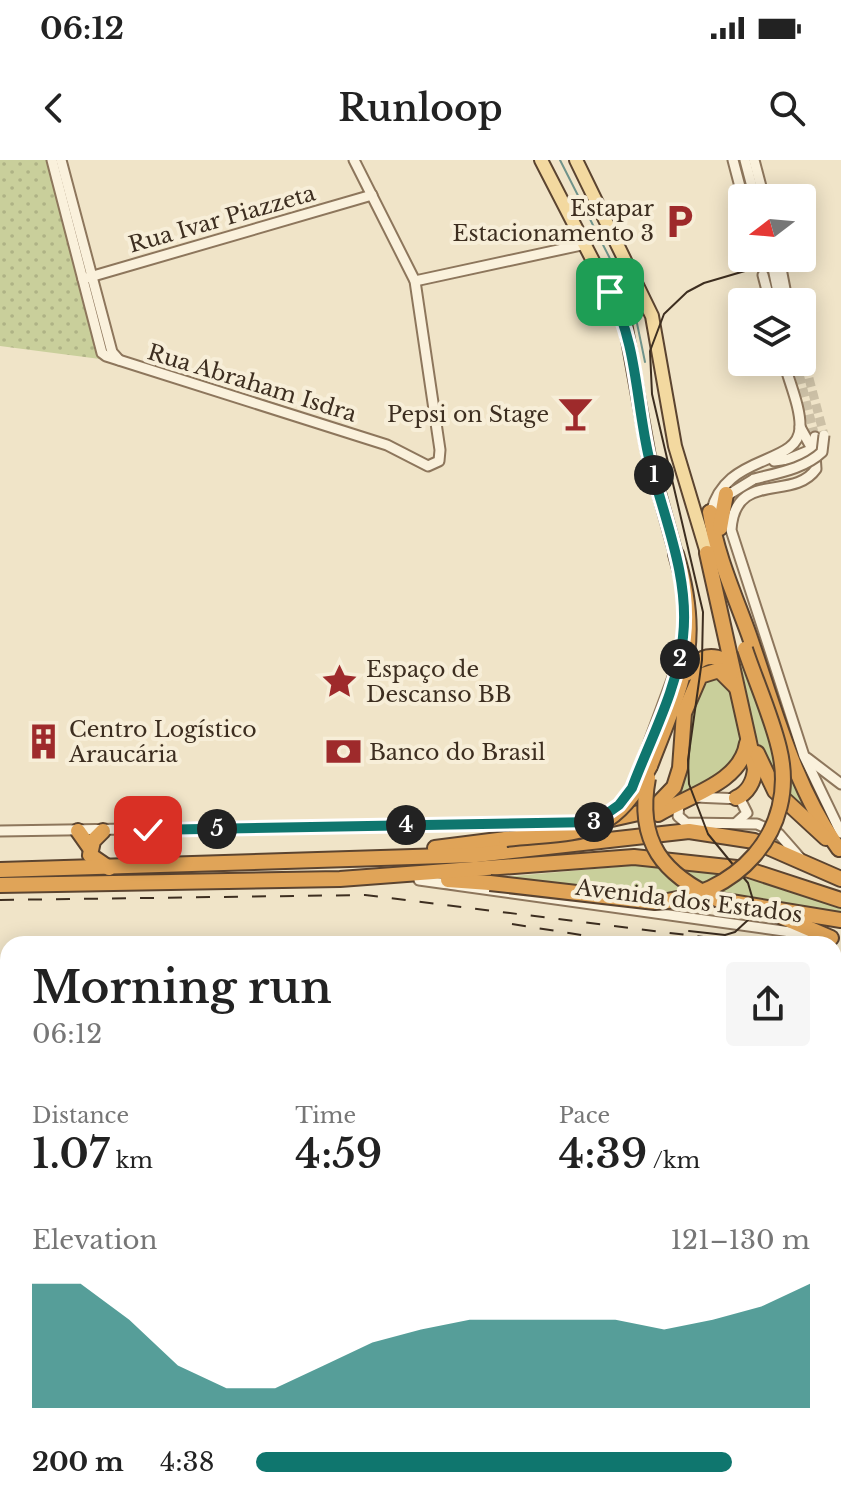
<!DOCTYPE html>
<html lang="en">
<head>
<meta charset="utf-8">
<style>
	:root { --surface:#fff; --page:#f6f6f6; --text:#222; --muted:#767676; --accent:#0f766e }
	body { margin:0; font-family:"Libre Baskerville",serif; background:var(--page); color:var(--text); height:100vh; display:flex; flex-direction:column; font-size:30px; white-space:nowrap }
	* { box-sizing:border-box; margin:0 }
	p { font-size:26px; color:var(--muted) }
	.icon { flex:none; width:44px; height:44px; fill:none; stroke:currentColor; stroke-width:2; stroke-linecap:round; stroke-linejoin:round }
	.map { position:relative; flex:1; overflow:hidden }
	.drawer { position:absolute; left:0px; top:776px; width:842px; height:572px; display:flex; flex-direction:column; background:var(--surface); border-radius:24px 24px 0 0; box-shadow:0 4px 20px #0003 }
	.drawer>* { flex:none }
	.needle { width:52px; rotate:254deg }
	.fabs { position:absolute; left:728px; top:24px; display:grid; gap:16px }
	.fabs a { display:grid; place-items:center; width:88px; height:88px; border-radius:8px; background:var(--surface); box-shadow:0 4px 20px #0003; font-size:40px }
	.pin { position:absolute; display:grid; place-items:center; width:68px; height:68px; color:#fff; margin:-34px; border-radius:16px; box-shadow:0 4px 12px #0006 }
	.km { position:absolute; width:40px; height:40px; margin:-20px; border-radius:50%; background:#222; color:#fff; font-size:22px; line-height:40px; text-align:center }
	.round { display:grid; place-items:center; flex:none; width:84px; height:84px; border-radius:8px; background:var(--page) }
	.overview { display:flex; align-items:center; justify-content:space-between; height:136px; padding:0 32px }
	h1 { font-size:44px; font-weight:600; line-height:60px }
	.stats { display:grid; grid-template-columns:repeat(3,1fr); gap:12px; height:136px; padding:8px 32px }
	.stats div { display:grid; align-content:center }
	.stats b { font-size:40px; font-weight:600 }
	.stats small { font-size:22px; font-weight:400 }
	.stats p { font-size:22px }
	.chart { height:224px; padding:16px 32px }
	.chart p { display:flex; justify-content:space-between }
	.chart svg { width:100%; height:144px; margin-top:8px; fill:var(--accent); opacity:.7 }
	ul { padding:0 32px; list-style:none; font-size:26px }
	li { display:grid; grid-template-columns:128px 96px 1fr; align-items:center; height:60px }
	li i { height:20px; border-radius:10px; background:var(--accent) }
	.status { display:flex; justify-content:space-between; align-items:center; height:56px; padding:0 40px; background:var(--surface); direction:ltr }
	.status svg { height:22px; fill:currentColor }
	header { display:flex; justify-content:space-between; align-items:center; height:104px; padding:0 32px; background:var(--surface); font-size:36px; font-weight:600 }
	.map>svg:first-child { display:block }
	.grass { fill:#c9cf9b }
	.forest { fill:url(#forest-firs) }
	.park { fill:url(#park-dots) }
	.lines { fill:none; stroke-linecap:round; stroke-linejoin:round }
	.stream { stroke:#6f938a; stroke-width:2 }
	.minor-tunnel { stroke:#ccc0a6; stroke-width:9; stroke-dasharray:9 4.5; stroke-linecap:butt }
	.minor-casing { stroke:#8d765c; stroke-width:13 }
	.major-casing { stroke:#5b4430; stroke-width:16 }
	.highway-casing { stroke:#5b4430; stroke-width:18 }
	.minor { stroke:#faf1dc; stroke-width:9 }
	.major { stroke:#f3d9a0; stroke-width:12 }
	.highway { stroke:#e0a458; stroke-width:14 }
	.tram { stroke:#3d2e20; stroke-width:2 }
	.rail { stroke:#3d2e20; stroke-width:2; stroke-dasharray:14 14; stroke-linecap:butt }
	.minor-bridge-casing { stroke:#8d765c; stroke-width:13; stroke-linecap:butt }
	.highway-bridge-casing { stroke:#5b4430; stroke-width:18; stroke-linecap:butt }
	.minor-bridge { stroke:#faf1dc; stroke-width:9 }
	.highway-bridge { stroke:#e0a458; stroke-width:14 }
	.route-casing { stroke:#fff; stroke-width:16 }
	.route { stroke:#0f766e; stroke-width:10 }
	.labels { text-anchor:middle; dominant-baseline:central; stroke-width:8; stroke-linejoin:round; paint-order:stroke }
	.poi-label { font-size:22px; fill:#3d2e20; stroke:#f7eed8; text-anchor:start }
	.street-label { font-size:22px; fill:#3d2e20; stroke:#f7eed8 }
</style>
</head>
<body>
<div class="status"><b>06:12</b><svg viewBox="0 0 49 12"><path d="M0 12V9h3v3zM5 12V6h3v6zM10 12V3h3v9zM15 12V0h3v12zM26 1h20v11H26zM47 4h2v5h-2z"/></svg></div>
<header><svg class="icon" aria-label="back" viewBox="0 0 24 24"><path d="M15 5l-7 7 7 7"/></svg>Runloop<svg class="icon" aria-label="search" viewBox="0 0 24 24"><circle cx="10" cy="10" r="6"/><path d="M15 15l6 6"/></svg></header>
<div class="map">
<svg width="841" height="1348" viewBox="0 0 841 1348">
	<defs>
		<pattern id="forest-firs" width="22" height="20" patternUnits="userSpaceOnUse" patternTransform="scale(2)"><rect width="22" height="20" fill="#c9cf9b"/><path d="M5 1l3.5 6h-7zM16 11l3.5 6h-7z" fill="#aeb285"/></pattern>
		<pattern id="park-dots" width="8" height="8" patternUnits="userSpaceOnUse" patternTransform="scale(2)"><rect width="8" height="8" fill="#c9cf9b"/><path d="M2 2h.1M6 6h.1" fill="none" stroke="#aeb285" stroke-width="1.8" stroke-linecap="round"/></pattern>
	</defs>
	<rect width="100%" height="100%" fill="#f0e4c8"/>
	<g class="grass">
		<path d="M747,488L820,668C758,617 753,567 735,493Z"/>
		<polygon points="713,515 738,534 744,581 737,603 654,653 678,630 686,558 700,522"/>
		<path d="M639,705C710,709 775,722 841,747V756L723,737H672L653,730L594,723L567,727L490,718Z"/>
		<polygon points="0,924 8,925 8,1059 0,1057"/>
	</g>
	<polygon class="forest" points="834,1070 841,1074 841,1187 834,1184"/>
	<g class="park">
		<polygon points="0,0 47,0 100,199 0,186"/>
		<polygon points="191,1340 549,1340 568,1348 191,1348"/>
	</g>
	<g class="lines">
		<polyline class="stream" points="560,0 633,144 645,202"/>
		<g class="minor-tunnel">
			<polyline points="785,129 789,142"/>
			<polyline points="802,192 824,275"/>
			<polyline points="796,202 815,277"/>
		</g>
		<defs>
			<g id="minor">
				<polyline points="52,0 102,193 106,196 387,285 428,306 439,301 440,290 415,121 354,0"/>
				<polyline points="61,0 112,192 119,200"/>
				<polyline points="733,0 743,38"/>
				<polyline points="745,0 755,38"/>
				<polyline points="754,0 764,38"/>
				<polyline points="758,98 760,105"/>
				<polyline points="770,98 771,101"/>
				<polyline points="779,98 785,129"/>
				<polyline points="773,108 778,132"/>
				<polyline points="763,115 770,142"/>
				<polyline points="83,119 372,35"/>
				<polyline points="415,121 586,84"/>
				<path d="M800,267L815,294L816,309C793,342 735,309 731,370L804,596L841,673"/>
				<polyline points="774,301 789,299 813,289 815,277"/>
				<polyline points="723,338 754,319"/>
				<path d="M710,358C721,291 798,308 800,268C801,248 789,222 784,202"/>
				<polyline points="807,598 841,624"/>
				<polyline points="634,623 680,498"/>
				<polyline points="695,637 740,639 747,653 736,663"/>
				<polyline points="679,644 678,656 686,663 757,664 779,674 801,699"/>
				<polyline points="0,671 593,662"/>
				<polyline points="419,720 812,775"/>
				<polyline points="0,1136 8,1137"/>
				<polyline points="0,1148 8,1149"/>
				<polyline points="0,1194 8,1196"/>
				<polyline points="0,1336 8,1336"/>
				<polyline points="67,1340 67,1348"/>
				<polyline points="576,1340 595,1348"/>
				<polyline points="607,1340 626,1348"/>
				<polyline points="743,1348 746,1340"/>
			</g>
			<g id="major">
				<polyline points="541,0 625,163 649,297 676,394"/>
				<polyline points="576,0 652,156 675,286 707,393"/>
				<polyline points="0,908 8,909"/>
				<polyline points="834,1193 841,1196"/>
			</g>
			<g id="highway">
				<path d="M710,352C716,394 735,436 749,475C774,547 794,627 839,689"/>
				<polyline points="720,368 726,334"/>
				<path d="M707,393L755,609C754,621 748,633 736,638"/>
				<path d="M688,513C698,499 707,493 724,500L732,512"/>
				<polyline points="757,593 775,631 826,678"/>
				<path d="M650,606C682,523 704,484 676,394"/>
				<path d="M658,654C689,635 741,623 747,583"/>
				<polyline points="607,660 652,650 674,627 680,608 684,553 700,516 719,510 736,527"/>
				<polyline points="78,671 90,688"/>
				<polyline points="103,671 93,681 90,695 109,708"/>
				<polyline points="435,688 506,679"/>
				<polyline points="0,710 476,695 689,671 754,681 841,719"/>
				<polyline points="448,720 490,723"/>
				<polyline points="0,725 340,719 634,697 746,709 841,740"/>
				<polyline points="719,740 841,760"/>
				<polyline points="773,753 831,778"/>
			</g>
		</defs>
		<use href="#minor" class="minor-casing"/>
		<use href="#major" class="major-casing"/>
		<use href="#highway" class="highway-casing"/>
		<use href="#minor" class="minor"/>
		<use href="#major" class="major"/>
		<use href="#highway" class="highway"/>
		<polyline class="tram" points="689,771 725,775 735,772 748,760 753,740 748,723 708,674 689,624 688,600 702,500 703,452 652,234 650,191 664,154 687,132 704,123 772,103"/>
		<g class="rail">
			<polyline points="0,740 365,735 759,784"/>
			<polyline points="512,764 638,784"/>
			<polyline points="834,794 841,795"/>
			<polyline points="834,808 841,808"/>
		</g>
		<defs>
			<path id="minor-bridge" d="M754,319C777,313 804,309 822,292L824,275"/>
			<g id="highway-bridge">
				<path d="M648,618C636,682 663,715 719,740"/>
				<path d="M506,679C581,671 612,680 650,606"/>
				<path d="M490,723L655,742C734,738 800,672 779,588C771,555 756,522 745,489"/>
			</g>
		</defs>
		<use href="#minor-bridge" class="minor-bridge-casing"/>
		<use href="#highway-bridge" class="highway-bridge-casing"/>
		<use href="#minor-bridge" class="minor-bridge"/>
		<use href="#highway-bridge" class="highway-bridge"/>
	</g>
	<g class="lines">
		<defs>
			<path id="route" d="M148,670L595,662L619,645L632,628C650,580 678,528 683,477C690,416 663,356 649,298C636,242 637,183 610,132"/>
		</defs>
		<use href="#route" class="route-casing"/>
		<use href="#route" class="route"/>
	</g>
	<defs>
		<symbol id="parking-bare" viewBox="-9 -9 18 18"><path d="M-3.5-5.5H1a3.5 3.5 0 0 1 0 7H-1V5.5H-3.5ZM-1-3.4V-.6H.8a1.4 1.4 0 0 0 0-2.8Z" fill="#9e2a2b" stroke="#f7eed8" stroke-width="2.5" paint-order="stroke"/></symbol>
		<symbol id="bar-bare" viewBox="-9 -9 18 18"><path d="M-6-5H6L.8 .8V4.5H3.5V6h-7V4.5H-.8V.8Z" fill="#9e2a2b" stroke="#f7eed8" stroke-width="2.5" paint-order="stroke"/></symbol>
		<symbol id="sight-bare" viewBox="-9 -9 18 18"><path d="M0-6L1.8-2.2L6-1.7L2.9 1.2L3.7 5.4L0 3.3L-3.7 5.4L-2.9 1.2L-6-1.7L-1.8-2.2Z" fill="#9e2a2b" stroke="#f7eed8" stroke-width="2.5" paint-order="stroke"/></symbol>
		<symbol id="building-bare" viewBox="-9 -9 18 18"><path d="M-4-6H4V6H1V3H-1V6H-4ZM-2.5-4.3h1.7v1.8h-1.7ZM.8-4.3h1.7v1.8H.8ZM-2.5-1h1.7V.8h-1.7ZM.8-1h1.7V.8H.8Z" fill="#9e2a2b" stroke="#f7eed8" stroke-width="2.5" paint-order="stroke"/></symbol>
		<symbol id="bank-bare" viewBox="-9 -9 18 18"><path d="M-6-4H6V4H-6ZM0-2.3a2.3 2.3 0 1 0 0 4.6a2.3 2.3 0 1 0 0-4.6Z" fill="#9e2a2b" stroke="#f7eed8" stroke-width="2.5" paint-order="stroke"/></symbol>
	</defs>
	<g fill-rule="evenodd">
		<use href="#parking-bare" x="654" y="36" width="51" height="51"/>
		<use href="#bar-bare" x="550" y="228" width="51" height="51"/>
		<use href="#sight-bare" x="314" y="496" width="51" height="51"/>
		<use href="#building-bare" x="18" y="556" width="51" height="51"/>
		<use href="#bank-bare" x="318" y="566" width="51" height="51"/>
	</g>
	<g class="labels">
		<g class="poi-label">
			<text x="654" y="48" text-anchor="end">Estapar<tspan x="654" dy="25">Estacionamento 3</tspan></text>
			<text x="549" y="254" text-anchor="end">Pepsi on Stage</text>
			<text x="366" y="509">Espaço de<tspan x="366" dy="25">Descanso BB</tspan></text>
			<text x="69" y="569">Centro Logístico<tspan x="69" dy="25">Araucária</tspan></text>
			<text x="369" y="592">Banco do Brasil</text>
		</g>
		<g class="street-label">
			<text transform="translate(222 59) rotate(-16)">Rua Ivar Piazzeta</text>
			<text transform="translate(252 223) rotate(17)">Rua Abraham Isdra</text>
			<text transform="translate(689 741) rotate(7)">Avenida dos Estados</text>
		</g>
	</g>
</svg>
<div class="fabs">
<a><svg class="needle" viewBox="-14 -14 28 28"><path d="M0-13l5 13h-10z" fill="#e53935"/><path d="M0 13l5-13h-10z" fill="#767676"/></svg></a>
<a><svg class="icon" aria-label="layers" viewBox="0 0 24 24"><path d="M12 4l9 5-9 5-9-5zM3 14l9 5 9-5"/></svg></a>
</div>
<div class="pin" style="left:610px;top:132px;background:#1e9e55"><svg class="icon" aria-label="arrive" viewBox="0 0 24 24"><path d="M6 21V4h12l-3 4 3 4H6"/></svg></div>
<div class="pin" style="left:148px;top:670px;background:#d93025"><svg class="icon" aria-label="check" viewBox="0 0 24 24"><path d="M5 12l5 5 9-10"/></svg></div>
<b class="km" style="left:654px;top:315px">1</b>
<b class="km" style="left:680px;top:499px">2</b>
<b class="km" style="left:594px;top:662px">3</b>
<b class="km" style="left:406px;top:665px">4</b>
<b class="km" style="left:217px;top:669px">5</b>
<section class="drawer">
<div class="overview"><div><h1>Morning run</h1><p>06:12</p></div><a class="round"><svg class="icon" aria-label="share" viewBox="0 0 24 24"><path d="M12 15V3M7 8l5-5 5 5M5 13v7h14v-7"/></svg></a></div>
<div class="stats">
<div><p>Distance</p><b>1.07<small> km</small></b></div>
<div><p>Time</p><b>4:59</b></div>
<div><p>Pace</p><b>4:39<small> /km</small></b></div>
</div>
<div class="chart"><p><span>Elevation</span>121–130 m</p>
<svg viewBox="0 0 160 44" preserveAspectRatio="none"><path d="M0 44V6L10 6L20 17L30 31L40 38L50 38L60 31L70 24L80 20L90 17L100 17L110 17L120 17L130 20L140 17L150 13L160 6V44z"/></svg>
</div>
<ul>
<li><b>200 m</b>4:38<i style="width:86%"></i></li>
</ul>
</section>
</div>
</body>
</html>
